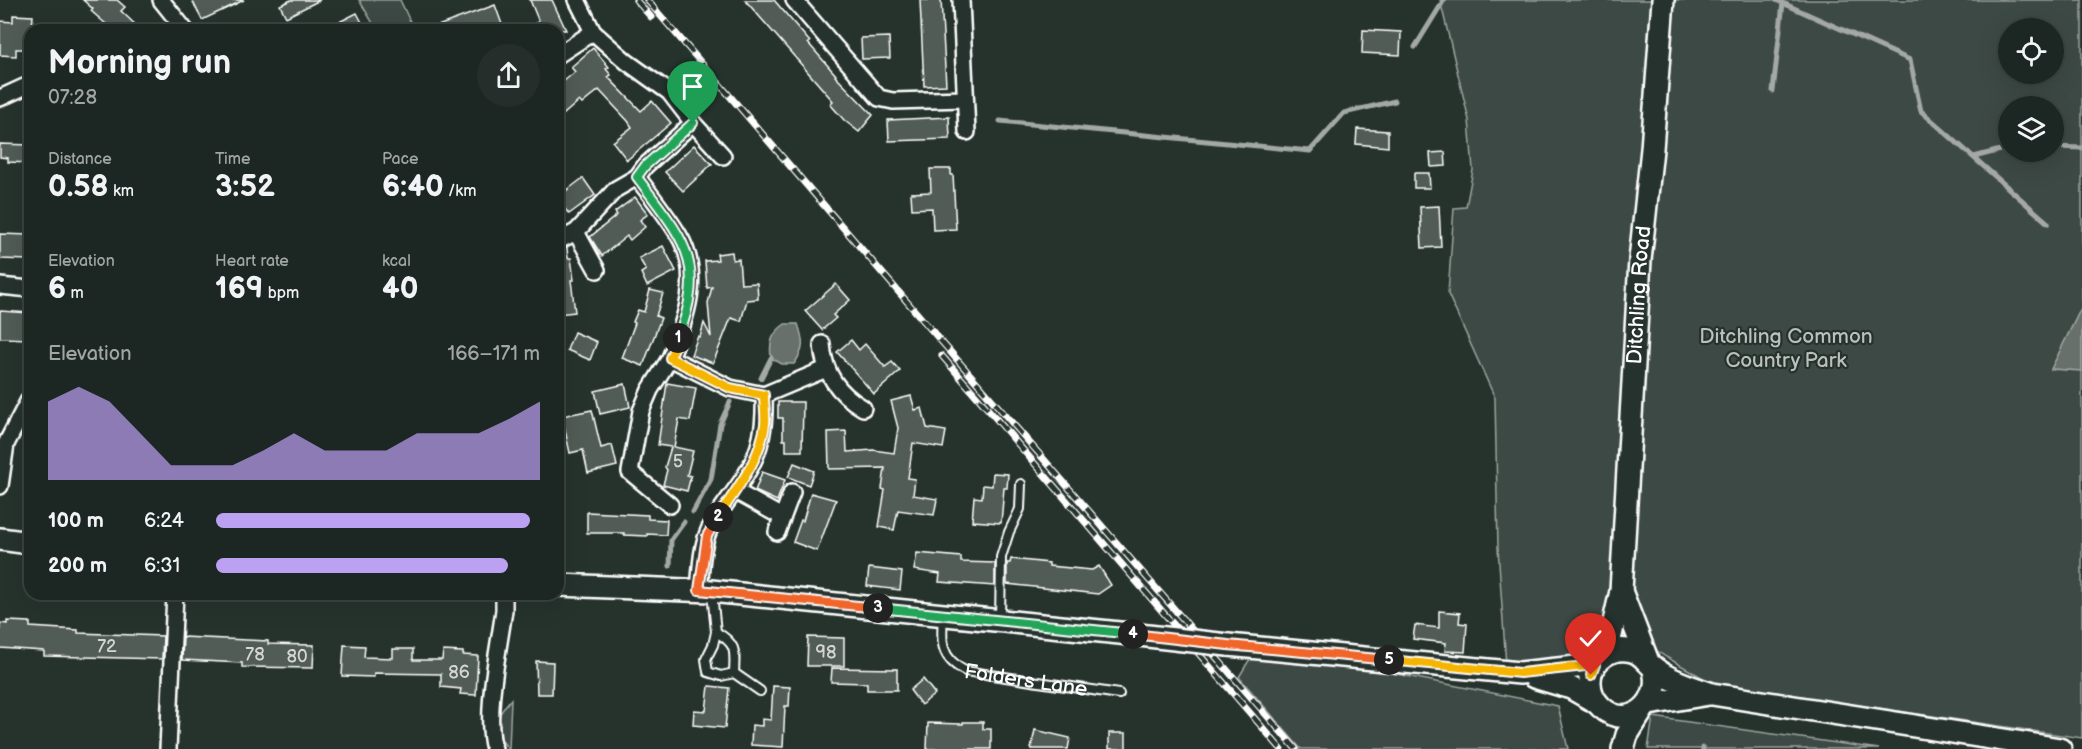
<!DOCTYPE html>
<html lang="en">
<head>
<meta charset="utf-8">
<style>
	:root { --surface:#1c2622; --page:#252e2a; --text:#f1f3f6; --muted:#a0a5a5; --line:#3a4340; --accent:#bca0f2 }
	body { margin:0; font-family:"Balsamiq Sans",sans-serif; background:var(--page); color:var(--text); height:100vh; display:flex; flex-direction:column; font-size:22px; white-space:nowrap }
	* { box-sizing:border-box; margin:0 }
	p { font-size:20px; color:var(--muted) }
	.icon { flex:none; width:33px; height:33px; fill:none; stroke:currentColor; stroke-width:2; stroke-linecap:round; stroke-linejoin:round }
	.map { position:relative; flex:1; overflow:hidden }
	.drawer { position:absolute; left:24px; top:24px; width:540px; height:576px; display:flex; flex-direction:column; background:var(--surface); border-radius:18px; box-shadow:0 6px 24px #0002,0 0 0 2px var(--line) }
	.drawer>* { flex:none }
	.tools { position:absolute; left:1998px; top:18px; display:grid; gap:12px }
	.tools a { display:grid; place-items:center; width:66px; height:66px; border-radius:50%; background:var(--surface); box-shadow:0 6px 24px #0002,0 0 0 2px var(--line); font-size:30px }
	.pin { position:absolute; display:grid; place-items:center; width:51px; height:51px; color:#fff; margin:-62px -26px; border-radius:50% 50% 50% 0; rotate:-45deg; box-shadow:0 0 6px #0007 }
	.pin .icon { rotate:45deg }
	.km { position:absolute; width:30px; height:30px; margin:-15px; border-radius:50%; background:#222; color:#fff; font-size:16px; line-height:30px; text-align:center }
	.round { display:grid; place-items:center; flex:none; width:63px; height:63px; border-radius:32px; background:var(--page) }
	.head { display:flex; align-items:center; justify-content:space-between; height:102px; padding:0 24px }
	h1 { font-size:33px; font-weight:600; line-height:45px }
	.metrics { display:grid; grid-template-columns:repeat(3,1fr); gap:9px; height:102px; padding:6px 24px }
	.metrics div { display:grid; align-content:center }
	.metrics b { font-size:30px; font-weight:600 }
	.metrics small { font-size:16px; font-weight:400 }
	.metrics p { font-size:16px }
	.chart { height:168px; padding:12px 24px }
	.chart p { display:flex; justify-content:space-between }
	.chart svg { width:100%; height:108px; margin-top:6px; fill:var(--accent); opacity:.7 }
	ul { padding:0 24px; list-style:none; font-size:20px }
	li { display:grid; grid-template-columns:96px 72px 1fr; align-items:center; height:45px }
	li i { height:15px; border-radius:8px; background:var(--accent) }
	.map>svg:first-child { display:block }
	.green { fill:#3e4944; stroke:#9ea4a2; stroke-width:1.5; fill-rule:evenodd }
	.water { fill:#67706c; stroke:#a4a9a7; stroke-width:1.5 }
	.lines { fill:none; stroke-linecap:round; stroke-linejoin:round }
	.stream { stroke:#a4a9a7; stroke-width:5 }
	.building { fill:#515c57; stroke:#fff; stroke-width:1.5 }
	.lane-casing { stroke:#fff; stroke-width:12 }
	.street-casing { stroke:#fff; stroke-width:20 }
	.secondary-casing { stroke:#fff; stroke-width:26 }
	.lane { stroke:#26332d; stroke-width:8 }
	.street { stroke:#26332d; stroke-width:15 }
	.secondary { stroke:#26332d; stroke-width:21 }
	.rail-casing { stroke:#fff; stroke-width:7 }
	.rail { stroke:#26332d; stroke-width:4.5; stroke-dasharray:14; stroke-linecap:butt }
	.secondary-bridge-casing { stroke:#fff; stroke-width:26; stroke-linecap:butt }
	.secondary-bridge { stroke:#26332d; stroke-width:21 }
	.split-1-casing { stroke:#fff; stroke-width:12 }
	.split-2-casing { stroke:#fff; stroke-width:12 }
	.split-3-casing { stroke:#fff; stroke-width:12 }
	.split-4-casing { stroke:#fff; stroke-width:12 }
	.split-5-casing { stroke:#fff; stroke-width:12 }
	.split-6-casing { stroke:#fff; stroke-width:12 }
	.split-1 { stroke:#22a559; stroke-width:8 }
	.split-2 { stroke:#f5b400; stroke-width:8 }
	.split-3 { stroke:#f0652b; stroke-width:8 }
	.split-4 { stroke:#22a559; stroke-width:8 }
	.split-5 { stroke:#f0652b; stroke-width:8 }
	.split-6 { stroke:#f5b400; stroke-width:8 }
	.labels { text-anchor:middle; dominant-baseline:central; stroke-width:4.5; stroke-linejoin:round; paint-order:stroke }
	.number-label { font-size:18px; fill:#d4d6d5 }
	.street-label { font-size:21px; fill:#fff; stroke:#26332d }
	.park-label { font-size:21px; fill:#bbbfbe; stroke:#26332d }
</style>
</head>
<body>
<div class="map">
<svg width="2082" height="749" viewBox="0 0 2082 749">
	<rect width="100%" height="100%" fill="#26332d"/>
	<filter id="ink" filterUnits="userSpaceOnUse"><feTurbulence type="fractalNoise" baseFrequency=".0167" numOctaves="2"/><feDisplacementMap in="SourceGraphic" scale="12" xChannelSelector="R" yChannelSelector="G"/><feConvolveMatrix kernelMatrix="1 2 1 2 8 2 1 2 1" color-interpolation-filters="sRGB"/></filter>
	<g filter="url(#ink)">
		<g class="green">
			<polygon points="359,0 400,0 414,30 377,30"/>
			<path d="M1440,0H2082V738L1714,684L1666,657L1642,641L1599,635L1588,649L1571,657L1506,665L1498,548L1495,398L1448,294L1454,208L1466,207L1473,170L1469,120ZM2008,28H2054V74H2008ZM2008,106H2054V152H2008Z"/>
			<polygon points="558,474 561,491 565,572 558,570"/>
			<polygon points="1251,657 1386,672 1558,706 1568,749 1301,749 1239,677"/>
			<path d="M511,699L509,749H508C491,728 494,718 511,699Z"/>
			<polygon points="1653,717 1879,749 1648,749"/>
		</g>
		<g class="water">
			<polygon points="2082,306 2082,371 2051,369"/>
			<path d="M785,324H798C804,342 805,349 794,364H782L771,358C769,342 772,333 785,324Z"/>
		</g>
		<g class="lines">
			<g class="stream">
				<polyline points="1776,0 1910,60 1921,111 2048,223"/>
				<polyline points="1415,47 1444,0"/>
				<polyline points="1773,91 1783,3"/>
				<polyline points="1000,121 1310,151 1344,113 1395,101"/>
				<polyline points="2054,147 2082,148"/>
				<polyline points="1974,157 2008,148"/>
				<polyline points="761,378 771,358"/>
				<polyline points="693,512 711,479 720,424 730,402"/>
				<polyline points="670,566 671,540 684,522"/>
				<polyline points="1703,748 1703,749"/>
			</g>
		</g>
		<g class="building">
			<polygon points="83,0 117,0 125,7 121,11 141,30 113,30 91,11 93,9"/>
			<polygon points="192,0 244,0 202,20"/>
			<polygon points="291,0 320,0 286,17 280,5"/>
			<polygon points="530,0 552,0 566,30 523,30 523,28 539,22"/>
			<polygon points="745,0 774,0 810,42 808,43 836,75 835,76 873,115 859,132 844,120 830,104 833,101"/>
			<polygon points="920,0 941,0 946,85 924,86"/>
			<polygon points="495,5 504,30 432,30 432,28"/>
			<polygon points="357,13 366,30 323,30"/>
			<polygon points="13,15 33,16 30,42 25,41 25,49 16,49 16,56 0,55 0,21 13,22"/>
			<polygon points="1363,30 1401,32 1400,55 1362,53"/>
			<polygon points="889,37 890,58 862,59 861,38"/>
			<polygon points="593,48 609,67 606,69 611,75 608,77 641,111 652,101 671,123 627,160 613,142 632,127 628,121 599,90 582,104 579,101 558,119 558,86 575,72 571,67"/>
			<polygon points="949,117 950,139 889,141 888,120"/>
			<polygon points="1357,129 1388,131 1388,147 1356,144"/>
			<polygon points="0,144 30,145 30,163 8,162 8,158 0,157"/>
			<polygon points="694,145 712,164 683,191 665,172"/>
			<polygon points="1445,152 1446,166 1431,167 1430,153"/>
			<polygon points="930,169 951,169 951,175 953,175 956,229 933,230 932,208 912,209 911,193 931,192"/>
			<polygon points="1414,173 1429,173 1430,188 1414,188"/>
			<polygon points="583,178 595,195 569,214 558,200 558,197"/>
			<polygon points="635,197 648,214 640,220 645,227 630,240 627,236 602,256 590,237 617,215 615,212"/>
			<polygon points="1439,206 1441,247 1422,248 1420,207"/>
			<polygon points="0,234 30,235 30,260 0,259"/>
			<polygon points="663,246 676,271 647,286 641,273 646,270 639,258"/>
			<polygon points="567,247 568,258 571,258 574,280 571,280 575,312 558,314 558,248"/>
			<polygon points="732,252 733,260 739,259 741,284 757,283 758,299 747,300 741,321 731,318 713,363 691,355 698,336 700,337 704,323 711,337 708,303 712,287 707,288 705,261 718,260 717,254"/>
			<polygon points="836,284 850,300 833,315 836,318 822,330 805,311"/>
			<polygon points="650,290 663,293 656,316 661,318 643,366 622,358 635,323 633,322 638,310 644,312"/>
			<polygon points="0,311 30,313 30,339 0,338"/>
			<polygon points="574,332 597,342 590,360 567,350"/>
			<polygon points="851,340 859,350 865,344 885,367 892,362 900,371 874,394 837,352"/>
			<polygon points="667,383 696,388 690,421 679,419 674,447 693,451 687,475 691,476 687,491 663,485 667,470 665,467 671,447 658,445"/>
			<polygon points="625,384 630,407 600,414 595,391"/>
			<polygon points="911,396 915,410 922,408 927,428 946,431 943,448 913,443 908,478 915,479 913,495 937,499 934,515 898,510 894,530 879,527 885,490 882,489 885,468 829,469 828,432 846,431 847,452 873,450 894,453 898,428 891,401"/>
			<polygon points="778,402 803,402 802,451 786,451 786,440 783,440 783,418 778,418"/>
			<polygon points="592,410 601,448 612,445 617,466 588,473 583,450 570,453 562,416"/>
			<polygon points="794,463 814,471 809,485 788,477"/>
			<polygon points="762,472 785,480 777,501 755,491"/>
			<polygon points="993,473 1008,474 1007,488 1004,488 1001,523 972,521 974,497 982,498 983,485 992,486"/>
			<polygon points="811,493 836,500 817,551 793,542 801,520 803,521"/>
			<polygon points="587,512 648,515 648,519 667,520 666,535 647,534 647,536 624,535 624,533 587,533"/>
			<polygon points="917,553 961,557 961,562 995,563 995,586 939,582 940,574 914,570"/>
			<polygon points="1011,559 1049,563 1049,566 1092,570 1099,566 1111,585 1098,594 1007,584 1007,563 1010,563"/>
			<polygon points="869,568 902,572 900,590 867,586"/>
			<polygon points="1439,611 1460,613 1459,623 1467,624 1465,652 1445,651 1446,643 1413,639 1415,625 1439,628"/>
			<polygon points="7,621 30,622 30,627 78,630 78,633 163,636 162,659 44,656 44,651 0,648 0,623 7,624"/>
			<polygon points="183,637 268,641 268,644 314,645 313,668 242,667 242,663 182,660"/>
			<polygon points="808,637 844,638 844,666 807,666"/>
			<polygon points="344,645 365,646 364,657 393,658 393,649 413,649 413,660 442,660 443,651 463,652 463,655 478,656 476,695 460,694 461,689 441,687 441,674 374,673 374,677 342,676"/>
			<polygon points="536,661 553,662 552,694 537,694"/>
			<polygon points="832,668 897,669 897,690 867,690 867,683 831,682"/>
			<polygon points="923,679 935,694 921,705 910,690"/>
			<polygon points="709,686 729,688 725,728 693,725 694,710 706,711"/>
			<polygon points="773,686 790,687 789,706 785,706 783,747 751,745 752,725 762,726 762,719 771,720"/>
			<polygon points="963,722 983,722 983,729 991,729 991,749 927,749 928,723 963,724"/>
			<polygon points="1035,730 1070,738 1068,749 1031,749"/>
			<rect x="1109" y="733" width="17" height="16"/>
		</g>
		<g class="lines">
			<defs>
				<g id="lane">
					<polyline points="712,593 716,632 713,645 706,659 708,672 721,676 734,673 760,691"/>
					<path id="s1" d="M943,616C941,641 940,658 965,671L1119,694"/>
					<polyline points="1000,620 1001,557 1009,532 1020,509 1021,484"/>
					<path d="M716,632C737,644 735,651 734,673"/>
				</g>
				<g id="street">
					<polyline points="161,0 185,30"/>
					<path d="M577,0L593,32L627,62L669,92L693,123L645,166L637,177C651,196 666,214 678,234C703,274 686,318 670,358L730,388L764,395C765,425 762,450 745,476C734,494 718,511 709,530C701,548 701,571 699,590"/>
					<polyline points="794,0 879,98 893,101 965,99"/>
					<polyline points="961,0 967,132"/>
					<polyline points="558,55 593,32"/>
					<polyline points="0,98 24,87"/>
					<polyline points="693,123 723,156"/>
					<polyline points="576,232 597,270"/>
					<polyline points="562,239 576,232 616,189 637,177"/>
					<polyline points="0,286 30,289"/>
					<path d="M822,344C824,374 838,393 863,408"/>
					<polyline points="670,358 650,390 641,411 630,472 670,505"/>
					<polyline points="764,395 826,369"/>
					<polyline points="0,486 6,444 30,398"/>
					<polyline points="735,491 782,517"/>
					<polyline points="777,532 792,492"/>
					<polyline points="168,749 175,594"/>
					<path d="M494,749C484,714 499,648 504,610V594"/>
				</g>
				<g id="secondary">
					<polyline points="0,539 30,543"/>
					<polyline points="558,585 711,591 1139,635"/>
					<polyline points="1621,591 1647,659"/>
					<polyline points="1228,645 1520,673 1595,665"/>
					<path id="s2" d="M1607,653L1621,591L1640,260L1652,149L1663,0"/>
					<path d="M1653,667C1665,701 1629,733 1601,707C1594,700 1590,692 1590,682C1590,661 1611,645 1632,651C1643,654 1645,661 1653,667C1668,680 1694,688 1712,694L2060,749"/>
					<polyline points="1534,677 1571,688 1597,703"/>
					<polyline points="1649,704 1709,694"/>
					<polyline points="1623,749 1627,735 1642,711"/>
				</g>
			</defs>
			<use href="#lane" class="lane-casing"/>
			<use href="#street" class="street-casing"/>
			<use href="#secondary" class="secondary-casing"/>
			<use href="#lane" class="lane"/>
			<use href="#street" class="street"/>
			<use href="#secondary" class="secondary"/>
			<defs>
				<g id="rail">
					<polyline points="636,0 651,17"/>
					<polyline points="647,0 940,340 1296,749"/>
					<polyline points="942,356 1281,749"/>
				</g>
			</defs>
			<use href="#rail" class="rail-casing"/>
			<use href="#rail" class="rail"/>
			<defs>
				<polyline id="secondary-bridge" points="1139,635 1228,645"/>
			</defs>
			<use href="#secondary-bridge" class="secondary-bridge-casing"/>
			<use href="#secondary-bridge" class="secondary-bridge"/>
		</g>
	</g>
	<g class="lines" filter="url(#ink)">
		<defs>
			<path id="split-1" d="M678,338C708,260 682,238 637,177L645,166L693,123"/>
			<path id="split-2" d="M678,338L670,358L730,388L764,395C764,405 766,415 765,424C761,459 737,488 718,517"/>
			<polyline id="split-3" points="718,517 707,536 699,590 878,608"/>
			<polyline id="split-4" points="878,608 1133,634"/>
			<polyline id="split-5" points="1133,634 1228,645 1389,660"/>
			<polyline id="split-6" points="1389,660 1520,673 1595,665 1591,675"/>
		</defs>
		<use href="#split-1" class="split-1-casing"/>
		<use href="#split-2" class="split-2-casing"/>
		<use href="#split-3" class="split-3-casing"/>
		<use href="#split-4" class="split-4-casing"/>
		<use href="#split-5" class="split-5-casing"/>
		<use href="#split-6" class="split-6-casing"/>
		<use href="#split-1" class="split-1"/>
		<use href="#split-2" class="split-2"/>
		<use href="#split-3" class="split-3"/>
		<use href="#split-4" class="split-4"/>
		<use href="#split-5" class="split-5"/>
		<use href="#split-6" class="split-6"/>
	</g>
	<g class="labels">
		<g class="number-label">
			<text x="678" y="461">5</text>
			<text x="107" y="646">72</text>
			<text x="826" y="652">98</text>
			<text x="255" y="654">78</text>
			<text x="297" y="656">80</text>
			<text x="459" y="672">86</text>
		</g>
		<g class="street-label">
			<text stroke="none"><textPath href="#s2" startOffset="360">Ditchling Road</textPath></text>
			<text stroke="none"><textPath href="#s1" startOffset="126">Folders Lane</textPath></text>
		</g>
		<g class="park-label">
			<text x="1786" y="336">Ditchling Common<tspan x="1786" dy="24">Country Park</tspan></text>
		</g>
	</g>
</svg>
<div class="tools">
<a><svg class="icon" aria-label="locate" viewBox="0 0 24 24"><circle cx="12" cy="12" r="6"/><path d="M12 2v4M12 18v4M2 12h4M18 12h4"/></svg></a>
<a><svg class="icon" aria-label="layers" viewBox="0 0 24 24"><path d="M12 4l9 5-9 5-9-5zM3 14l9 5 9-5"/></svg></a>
</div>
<div class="pin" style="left:693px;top:123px;background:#1e9e55"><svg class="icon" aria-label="arrive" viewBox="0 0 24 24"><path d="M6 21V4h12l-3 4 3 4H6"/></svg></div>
<div class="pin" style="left:1591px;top:675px;background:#d93025"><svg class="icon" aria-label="check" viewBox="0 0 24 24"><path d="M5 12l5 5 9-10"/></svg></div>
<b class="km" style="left:678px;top:338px">1</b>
<b class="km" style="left:718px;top:517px">2</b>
<b class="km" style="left:878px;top:608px">3</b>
<b class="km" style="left:1133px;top:634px">4</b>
<b class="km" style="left:1389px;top:660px">5</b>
<section class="drawer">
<div class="head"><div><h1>Morning run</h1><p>07:28</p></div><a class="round"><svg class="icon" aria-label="share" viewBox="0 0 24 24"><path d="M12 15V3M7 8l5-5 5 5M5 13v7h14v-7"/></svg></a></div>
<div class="metrics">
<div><p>Distance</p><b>0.58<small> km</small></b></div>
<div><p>Time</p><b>3:52</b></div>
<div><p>Pace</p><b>6:40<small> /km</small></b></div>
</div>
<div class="metrics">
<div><p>Elevation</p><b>6<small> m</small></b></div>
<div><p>Heart rate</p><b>169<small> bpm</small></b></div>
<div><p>kcal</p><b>40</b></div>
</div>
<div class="chart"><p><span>Elevation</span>166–171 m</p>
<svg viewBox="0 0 160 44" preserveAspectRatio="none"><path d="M0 44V12L10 6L20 12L30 25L40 38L50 38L60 38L70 32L80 25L90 32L100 32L110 32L120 25L130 25L140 25L150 19L160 12V44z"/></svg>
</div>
<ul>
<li><b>100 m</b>6:24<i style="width:97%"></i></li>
<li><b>200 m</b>6:31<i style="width:90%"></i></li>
</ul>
</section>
</div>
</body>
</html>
